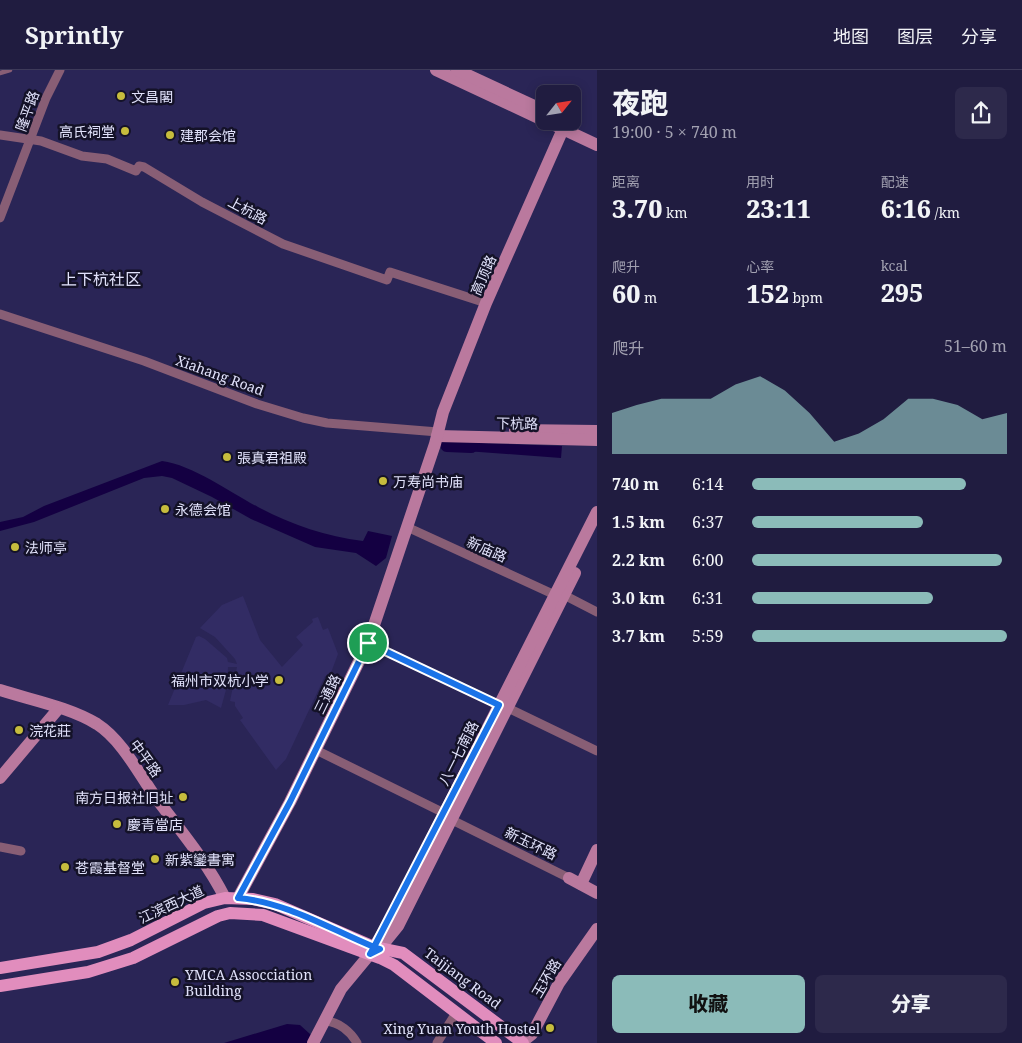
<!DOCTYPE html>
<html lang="zh">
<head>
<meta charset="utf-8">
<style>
	:root { --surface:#201c40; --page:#2d294b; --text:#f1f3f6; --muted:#a2a1b1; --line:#3d3a59; --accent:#8bbbb9 }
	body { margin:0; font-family:"Noto Serif","Noto Sans SC",serif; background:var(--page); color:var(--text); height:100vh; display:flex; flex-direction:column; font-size:19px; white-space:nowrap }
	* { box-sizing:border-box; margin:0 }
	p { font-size:16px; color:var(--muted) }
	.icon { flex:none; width:28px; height:28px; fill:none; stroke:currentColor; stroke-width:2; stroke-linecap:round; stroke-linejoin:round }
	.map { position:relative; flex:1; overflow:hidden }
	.panel { display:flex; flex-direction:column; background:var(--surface); width:425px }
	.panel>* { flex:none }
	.needle { width:32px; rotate:60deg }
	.buttons { position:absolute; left:536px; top:15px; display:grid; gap:10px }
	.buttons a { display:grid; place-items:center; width:45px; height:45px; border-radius:8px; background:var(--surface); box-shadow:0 2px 12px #0003,0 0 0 1px var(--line); font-size:25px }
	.pin { position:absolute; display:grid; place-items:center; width:42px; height:42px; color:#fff; margin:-21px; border:2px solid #fff; border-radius:50%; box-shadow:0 1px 5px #0007 }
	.round { display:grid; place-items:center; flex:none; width:52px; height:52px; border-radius:8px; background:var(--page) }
	.headline { display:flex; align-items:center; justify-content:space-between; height:85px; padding:0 15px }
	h1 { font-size:28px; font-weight:800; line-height:38px }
	.metrics { display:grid; grid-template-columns:repeat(3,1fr); gap:8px; height:85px; padding:5px 15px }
	.metrics div { display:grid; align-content:center }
	.metrics b { font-size:25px; font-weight:800 }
	.metrics small { font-size:14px; font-weight:400 }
	.metrics p { font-size:14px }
	.chart { height:140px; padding:10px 15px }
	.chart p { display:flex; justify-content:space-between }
	.chart svg { width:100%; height:90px; margin-top:5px; fill:var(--accent); opacity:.7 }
	.cta { display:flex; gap:10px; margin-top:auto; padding:10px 15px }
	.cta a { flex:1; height:58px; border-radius:8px; background:var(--accent); color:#111; font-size:20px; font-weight:800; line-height:58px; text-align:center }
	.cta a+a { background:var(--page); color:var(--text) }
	ul { padding:0 15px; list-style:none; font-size:16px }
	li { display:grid; grid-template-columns:80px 60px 1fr; align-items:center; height:38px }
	li i { height:12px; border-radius:6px; background:var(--accent) }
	header { display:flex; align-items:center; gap:30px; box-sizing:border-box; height:70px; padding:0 25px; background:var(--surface); border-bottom:1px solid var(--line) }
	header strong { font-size:24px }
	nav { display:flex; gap:28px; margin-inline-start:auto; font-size:18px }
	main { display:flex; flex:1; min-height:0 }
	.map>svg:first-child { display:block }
	.built { fill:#322c64 }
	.water { fill:#140042 }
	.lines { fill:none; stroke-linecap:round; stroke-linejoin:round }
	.river { stroke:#140042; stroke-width:14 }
	.lane { stroke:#885e75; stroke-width:4.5 }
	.street { stroke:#885e75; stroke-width:9 }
	.secondary { stroke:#ba799e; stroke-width:12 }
	.primary { stroke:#e18dbd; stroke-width:12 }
	.route-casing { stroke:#fff; stroke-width:10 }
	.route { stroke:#1a73e8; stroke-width:6 }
	.poi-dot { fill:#c6bc3d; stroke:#141228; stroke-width:2 }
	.labels { text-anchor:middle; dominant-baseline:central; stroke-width:5; stroke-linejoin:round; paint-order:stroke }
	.poi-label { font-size:14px; fill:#e1e2fb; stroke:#141228; text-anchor:start }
	.street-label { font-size:14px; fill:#e1e2fb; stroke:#141228 }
	.quarter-label { font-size:16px; fill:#e1e2fb; stroke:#141228 }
</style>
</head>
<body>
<header>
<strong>Sprintly</strong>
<nav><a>地图</a><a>图层</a><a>分享</a></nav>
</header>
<main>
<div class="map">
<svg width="597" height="973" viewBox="0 0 597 973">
	<rect width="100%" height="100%" fill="#2a2556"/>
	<polygon class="built" points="243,526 260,570 282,597 303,575 296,567 313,552 312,549 318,547 323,560 328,558 338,584 329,608 325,606 286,689 276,700 240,650 243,648 235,636 235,632 230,631 237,597 228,597 227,616 221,638 206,630 184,635 168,635 196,567 199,566 205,569 227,588 228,592 237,594 235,589 215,567 200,558 222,535"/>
	<g class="water">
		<polygon points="453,372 562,376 561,388 452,380"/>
		<path d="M162,391C193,395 231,423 258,437C292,455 325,466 363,471L368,461L392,466L386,488L376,496L356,483L315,477L251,449L212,427L172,408L162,406L144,408L34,452L0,461V452L23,447L44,436Z"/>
		<polygon points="287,954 300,955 320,973 224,973"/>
	</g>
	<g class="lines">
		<polyline class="river" points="447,375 471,376"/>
		<polyline class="lane" points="0,3 10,0"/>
		<g class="street">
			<polyline points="0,65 41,71 82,86 107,89 136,101 139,96 144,97 202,132 283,174 387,210 390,202 486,233"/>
			<polyline points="0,148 46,28 60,0"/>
			<polyline points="0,244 144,291 257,334 303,348 327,353 438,362"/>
			<polyline points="407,457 555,525"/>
			<polyline points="564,525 597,542"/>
			<polyline points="368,573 499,635"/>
			<polyline points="508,638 597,681"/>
			<polyline points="316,680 444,743"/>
			<polyline points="452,750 569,808"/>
			<polyline points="0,777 21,781"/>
			<path d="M326,951C339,952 351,962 357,973"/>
			<polyline points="437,973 456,943"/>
		</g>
		<g class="secondary">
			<polyline points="436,0 545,51"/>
			<polyline points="457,0 545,41"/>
			<polyline points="546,51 597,75"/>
			<polyline points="515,360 597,361"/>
			<polyline points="437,366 597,370"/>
			<path d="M0,620C31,630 69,637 97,654C122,670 139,704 156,728C180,760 207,792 225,828"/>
			<polyline points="0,708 59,638"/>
			<polyline points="569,808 597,823"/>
			<polyline points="581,814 597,780"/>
			<polyline points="238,828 290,732 368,573 435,374 443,342 486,233 563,59"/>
			<polyline points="381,877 398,856 575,503"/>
			<polyline points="522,972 532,964 559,913 597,859"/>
			<polyline points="313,973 341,919 370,884 389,853 597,442"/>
		</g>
		<g class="primary">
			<polyline points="0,898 98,882 131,870 204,833 225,828 253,829 275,834 374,877 403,883 523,973"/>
			<polyline points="0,916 88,902 133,888 218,846 230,843 263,845 380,888 394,895 496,973"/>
		</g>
	</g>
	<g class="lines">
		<defs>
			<path id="route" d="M368,573L290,732L238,828C286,832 330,859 374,877L370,884L380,879L374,877L499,635L368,573"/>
		</defs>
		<use href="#route" class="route-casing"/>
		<use href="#route" class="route"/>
	</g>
	<g class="poi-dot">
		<circle cx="121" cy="26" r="5"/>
		<circle cx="125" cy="61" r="5"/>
		<circle cx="170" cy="65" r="5"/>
		<circle cx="227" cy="387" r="5"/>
		<circle cx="383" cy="411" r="5"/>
		<circle cx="165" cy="439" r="5"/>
		<circle cx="15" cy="477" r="5"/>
		<circle cx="279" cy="610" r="5"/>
		<circle cx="19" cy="660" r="5"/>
		<circle cx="183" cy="727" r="5"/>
		<circle cx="117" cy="754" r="5"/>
		<circle cx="155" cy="789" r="5"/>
		<circle cx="65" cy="797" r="5"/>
		<circle cx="175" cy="912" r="5"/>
		<circle cx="550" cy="958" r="5"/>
	</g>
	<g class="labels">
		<g class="poi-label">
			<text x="131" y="26">文昌閣</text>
			<text x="115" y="61" text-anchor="end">高氏祠堂</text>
			<text x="180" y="65">建郡会馆</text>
			<text x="237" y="387">張真君祖殿</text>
			<text x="393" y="411">万寿尚书庙</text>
			<text x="175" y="439">永德会馆</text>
			<text x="25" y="477">法师亭</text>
			<text x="269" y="610" text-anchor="end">福州市双杭小学</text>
			<text x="29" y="660">浣花莊</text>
			<text x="173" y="727" text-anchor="end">南方日报社旧址</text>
			<text x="127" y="754">慶青當店</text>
			<text x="165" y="789">新紫鑾書寓</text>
			<text x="75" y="797">苍霞基督堂</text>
			<text x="185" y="904">YMCA Assocciation<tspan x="185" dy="16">Building</tspan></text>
			<text x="540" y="958" text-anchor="end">Xing Yuan Youth Hostel</text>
		</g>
		<g class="street-label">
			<text transform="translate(27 41) rotate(-70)">隆平路</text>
			<text transform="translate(248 140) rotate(28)">上杭路</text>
			<text transform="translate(483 205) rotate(-66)">高顶路</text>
			<text transform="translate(220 305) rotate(20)">Xiahang Road</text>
			<text transform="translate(517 353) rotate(1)">下杭路</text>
			<text transform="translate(487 479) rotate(24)">新庙路</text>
			<text transform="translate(327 624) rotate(-64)">三通路</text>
			<text transform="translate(458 683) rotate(-63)">八一七南路</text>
			<text transform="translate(146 688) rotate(54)">中平路</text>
			<text transform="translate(531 773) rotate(26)">新玉环路</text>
			<text transform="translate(171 834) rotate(-25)">江滨西大道</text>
			<text transform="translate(463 908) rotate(37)">Taijiang Road</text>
			<text transform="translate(546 908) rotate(-59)">玉环路</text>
		</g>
		<g class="quarter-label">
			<text x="101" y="209">上下杭社区</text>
		</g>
	</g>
</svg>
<div class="buttons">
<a><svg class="needle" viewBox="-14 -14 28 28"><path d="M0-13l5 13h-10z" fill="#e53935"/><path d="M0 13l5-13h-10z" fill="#a2a1b1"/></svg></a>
</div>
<div class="pin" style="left:368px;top:573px;background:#1e9e55"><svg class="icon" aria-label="arrive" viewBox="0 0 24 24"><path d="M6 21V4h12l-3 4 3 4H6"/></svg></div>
</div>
<section class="panel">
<div class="headline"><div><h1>夜跑</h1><p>19:00 · 5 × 740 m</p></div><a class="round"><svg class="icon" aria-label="share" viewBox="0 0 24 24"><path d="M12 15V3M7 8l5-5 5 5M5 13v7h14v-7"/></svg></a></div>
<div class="metrics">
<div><p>距离</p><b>3.70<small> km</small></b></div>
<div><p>用时</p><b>23:11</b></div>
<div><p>配速</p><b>6:16<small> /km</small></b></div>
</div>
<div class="metrics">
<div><p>爬升</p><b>60<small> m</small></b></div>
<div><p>心率</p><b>152<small> bpm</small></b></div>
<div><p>kcal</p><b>295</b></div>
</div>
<div class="chart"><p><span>爬升</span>51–60 m</p>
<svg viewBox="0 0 160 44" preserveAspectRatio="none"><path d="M0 44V24L10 20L20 17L30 17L40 17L50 10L60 6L70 13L80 24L90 38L100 34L110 27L120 17L130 17L140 20L150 27L160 24V44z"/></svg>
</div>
<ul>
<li><b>740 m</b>6:14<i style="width:84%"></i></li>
<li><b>1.5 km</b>6:37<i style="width:67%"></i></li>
<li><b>2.2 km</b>6:00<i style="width:98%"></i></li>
<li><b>3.0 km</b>6:31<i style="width:71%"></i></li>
<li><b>3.7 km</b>5:59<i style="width:100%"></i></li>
</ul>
<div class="cta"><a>收藏</a><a>分享</a></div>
</section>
</main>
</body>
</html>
